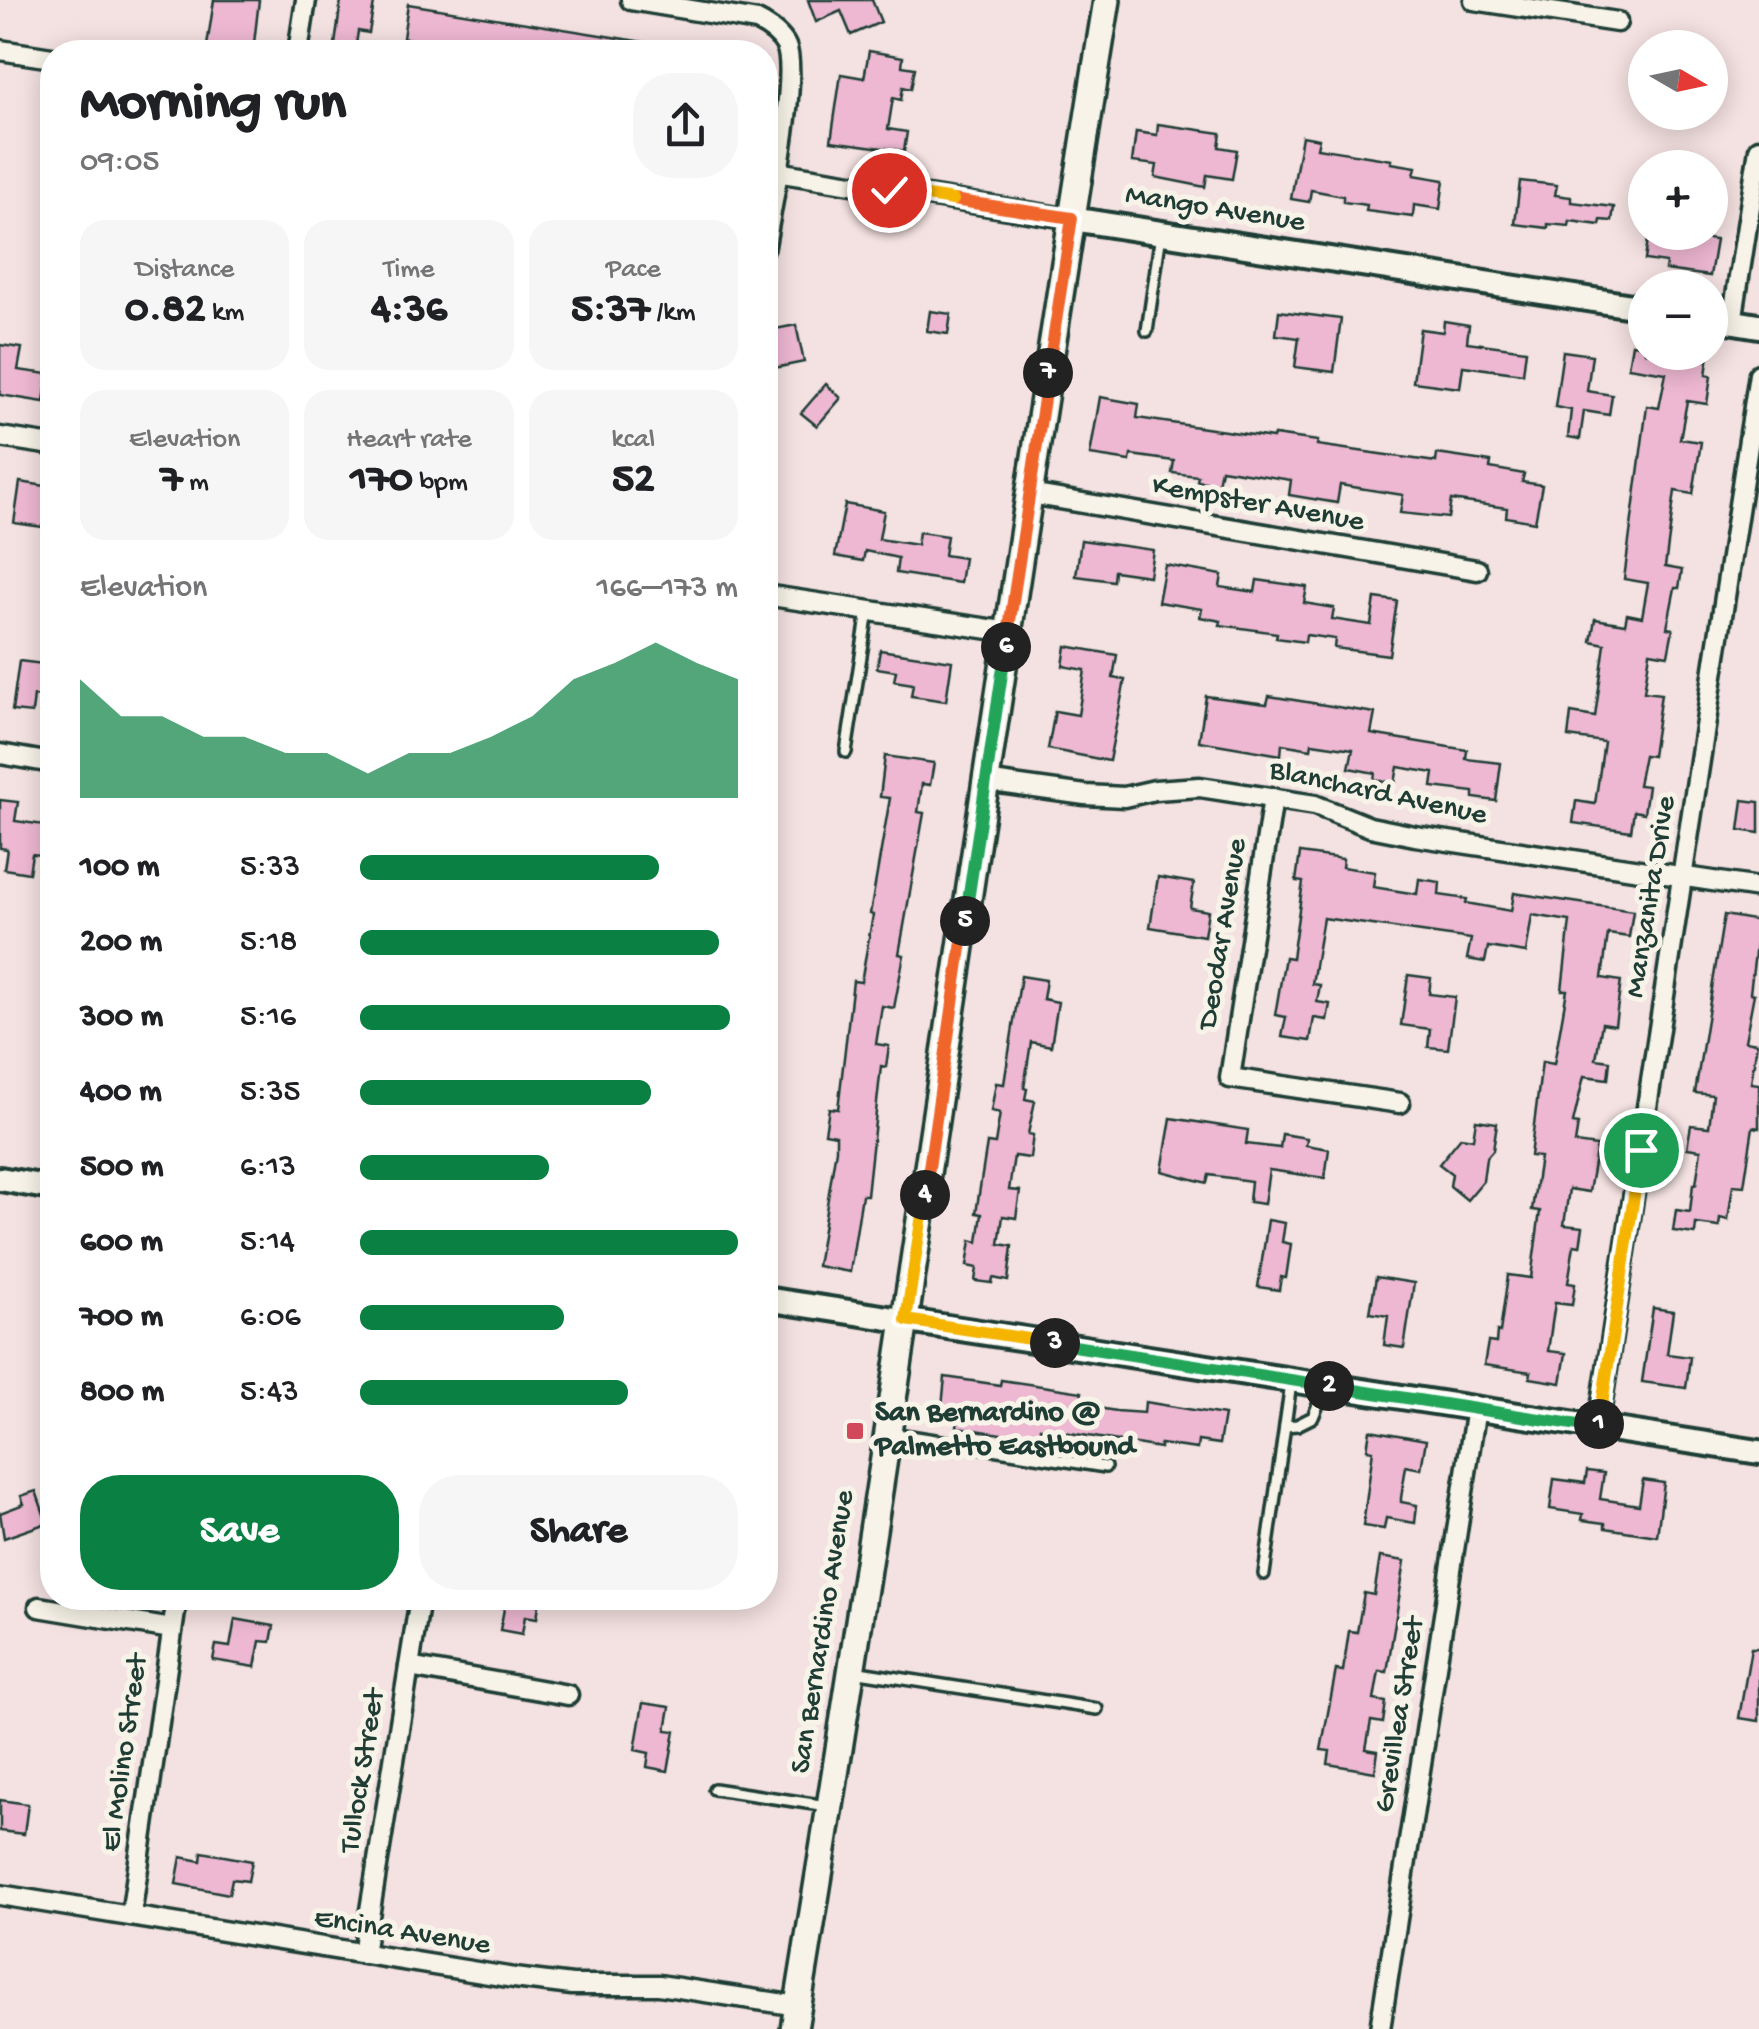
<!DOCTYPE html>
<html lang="en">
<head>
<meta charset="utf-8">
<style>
	:root { --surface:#fff; --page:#f6f6f6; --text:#202124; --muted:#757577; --accent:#0b8043 }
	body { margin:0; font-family:"Gochi Hand",sans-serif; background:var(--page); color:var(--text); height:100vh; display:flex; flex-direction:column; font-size:38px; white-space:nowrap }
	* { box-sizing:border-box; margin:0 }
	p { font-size:32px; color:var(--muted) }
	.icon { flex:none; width:55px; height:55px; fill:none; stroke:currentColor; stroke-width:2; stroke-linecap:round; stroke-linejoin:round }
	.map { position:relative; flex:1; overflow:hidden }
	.side { position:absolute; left:40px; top:40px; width:738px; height:1570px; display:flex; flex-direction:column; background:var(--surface); border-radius:40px; box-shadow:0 5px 25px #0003 }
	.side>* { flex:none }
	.needle { width:65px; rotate:99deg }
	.controls { position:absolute; left:1628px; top:30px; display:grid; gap:20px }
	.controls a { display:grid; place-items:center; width:100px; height:100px; border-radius:50%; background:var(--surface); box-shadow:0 5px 25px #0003; font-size:50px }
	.pin { position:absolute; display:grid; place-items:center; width:85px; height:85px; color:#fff; margin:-42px; border:5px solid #fff; border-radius:50%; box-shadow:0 2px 10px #0007 }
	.km { position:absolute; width:50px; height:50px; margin:-25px; border-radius:50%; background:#222; color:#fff; font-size:28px; line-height:50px; text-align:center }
	.round { display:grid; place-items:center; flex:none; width:105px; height:105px; border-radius:40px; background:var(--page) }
	.headline { display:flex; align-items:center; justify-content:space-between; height:170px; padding:0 40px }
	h1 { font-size:55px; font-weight:700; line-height:75px }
	.metrics { display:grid; grid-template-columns:repeat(3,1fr); gap:15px; height:170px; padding:10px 40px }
	.metrics div { display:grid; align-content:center; border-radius:25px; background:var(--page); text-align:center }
	.metrics b { font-size:42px; font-weight:700 }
	.metrics small { font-size:28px; font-weight:400 }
	.metrics p { font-size:28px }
	.chart { height:280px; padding:20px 40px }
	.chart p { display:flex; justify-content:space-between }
	.chart svg { width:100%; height:180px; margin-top:10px; fill:var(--accent); opacity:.7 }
	.action { display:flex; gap:20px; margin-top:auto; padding:20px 40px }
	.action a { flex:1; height:115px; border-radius:40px; background:var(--accent); color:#fff; font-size:40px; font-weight:700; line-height:115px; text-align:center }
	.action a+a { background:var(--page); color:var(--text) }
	ul { padding:0 40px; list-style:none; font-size:32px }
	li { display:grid; grid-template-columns:160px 120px 1fr; align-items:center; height:75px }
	li i { height:25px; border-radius:12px; background:var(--accent) }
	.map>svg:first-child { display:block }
	.building { fill:#eeb8d2; stroke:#1f3d34; stroke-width:2.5 }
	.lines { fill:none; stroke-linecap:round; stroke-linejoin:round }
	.service-casing { stroke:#1f3d34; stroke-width:16 }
	.minor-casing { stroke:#1f3d34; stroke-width:25 }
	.tertiary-casing { stroke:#1f3d34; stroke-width:30 }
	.secondary-casing { stroke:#1f3d34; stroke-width:32 }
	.service { stroke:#f7f3e8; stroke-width:9 }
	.minor { stroke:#f7f3e8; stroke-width:18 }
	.tertiary { stroke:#f7f3e8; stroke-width:22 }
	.secondary { stroke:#f7f3e8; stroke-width:25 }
	.split-1-casing { stroke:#fff; stroke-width:20 }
	.split-2-casing { stroke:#fff; stroke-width:20 }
	.split-3-casing { stroke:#fff; stroke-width:20 }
	.split-4-casing { stroke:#fff; stroke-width:20 }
	.split-5-casing { stroke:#fff; stroke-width:20 }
	.split-6-casing { stroke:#fff; stroke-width:20 }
	.split-7-casing { stroke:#fff; stroke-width:20 }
	.split-8-casing { stroke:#fff; stroke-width:20 }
	.split-9-casing { stroke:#fff; stroke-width:20 }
	.split-1 { stroke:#f5b400; stroke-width:12 }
	.split-2 { stroke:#22a559; stroke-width:12 }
	.split-3 { stroke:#22a559; stroke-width:12 }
	.split-4 { stroke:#f5b400; stroke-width:12 }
	.split-5 { stroke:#f0652b; stroke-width:12 }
	.split-6 { stroke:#22a559; stroke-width:12 }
	.split-7 { stroke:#f0652b; stroke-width:12 }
	.split-8 { stroke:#f0652b; stroke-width:12 }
	.split-9 { stroke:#f5b400; stroke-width:12 }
	.poi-dot { fill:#d1495b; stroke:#f7f3e8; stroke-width:4 }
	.labels { text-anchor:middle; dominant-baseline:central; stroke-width:10; stroke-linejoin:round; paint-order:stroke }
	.street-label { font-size:30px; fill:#1f3d34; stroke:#f7f3e8 }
	.poi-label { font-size:30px; font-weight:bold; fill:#1f3d34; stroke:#f7f3e8; text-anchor:start }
</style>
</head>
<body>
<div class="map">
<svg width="1759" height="2029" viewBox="0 0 1759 2029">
	<rect width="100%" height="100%" fill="#f4e1e1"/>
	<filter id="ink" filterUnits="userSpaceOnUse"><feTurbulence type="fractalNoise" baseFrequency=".01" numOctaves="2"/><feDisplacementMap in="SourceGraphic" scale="20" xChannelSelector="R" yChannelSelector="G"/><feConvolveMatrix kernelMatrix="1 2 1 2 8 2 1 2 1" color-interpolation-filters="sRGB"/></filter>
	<g filter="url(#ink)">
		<g class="building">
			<polygon points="214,0 259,0 253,52 207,46"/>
			<polygon points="341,0 374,3 369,33 358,31 355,52 334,52"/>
			<polygon points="808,0 872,0 881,22 851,35 841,11 816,22"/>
			<polygon points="408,4 656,44 655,52 457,52 458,47 403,38"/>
			<polygon points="869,51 903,57 902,66 915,68 911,89 903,87 901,100 893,98 888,129 907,132 904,151 831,141 841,74 864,78"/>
			<polygon points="1158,124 1221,133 1219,147 1237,150 1232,179 1207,175 1205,187 1155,177 1157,165 1132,162 1136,132 1157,135"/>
			<polygon points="1302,136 1319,139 1317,148 1392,160 1391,163 1416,167 1414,175 1444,180 1440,209 1414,205 1413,217 1366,211 1367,205 1343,202 1343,196 1311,190 1309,202 1291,199"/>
			<polygon points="1520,181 1557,185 1555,195 1571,197 1571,202 1614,207 1612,221 1601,220 1600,225 1570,221 1569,226 1548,224 1548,228 1515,224"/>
			<polygon points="1649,232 1716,240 1710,276 1665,270 1666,263 1645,260"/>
			<polygon points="930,311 951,314 948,334 927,331"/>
			<polygon points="1279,311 1341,319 1334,372 1295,367 1299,338 1276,335"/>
			<polygon points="1444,321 1469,325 1467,342 1526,350 1523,374 1463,366 1460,388 1413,382 1420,329 1443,332"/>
			<polygon points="796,325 804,362 765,370 765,331"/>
			<polygon points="1632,344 1645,346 1645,352 1709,355 1706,375 1711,376 1707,404 1687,401 1680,439 1701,442 1693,494 1675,491 1665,567 1682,570 1679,588 1675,588 1667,628 1673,629 1668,655 1650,652 1644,692 1661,694 1652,756 1644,755 1638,785 1648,786 1644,813 1634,811 1631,831 1573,823 1576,801 1595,804 1604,742 1568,737 1571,713 1595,717 1605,644 1591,641 1595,619 1625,624 1627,614 1642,617 1648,583 1624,579 1647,406 1659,408 1666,373 1628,367"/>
			<polygon points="0,345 22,348 18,370 48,374 44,402 0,395"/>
			<polygon points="1563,351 1592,355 1587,391 1612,395 1609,415 1584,411 1580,439 1568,437 1571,410 1555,407"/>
			<polygon points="826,384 841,398 817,426 801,413"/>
			<polygon points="1100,397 1139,404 1137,418 1273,438 1274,435 1318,441 1317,445 1436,462 1437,454 1491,462 1490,468 1524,474 1522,482 1542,485 1535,522 1506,517 1507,508 1451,500 1448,518 1400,513 1403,495 1340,485 1337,503 1289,495 1291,480 1221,469 1218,484 1197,481 1198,476 1172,473 1174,461 1131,455 1130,461 1090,455"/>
			<polygon points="20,482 52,487 50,528 14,523"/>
			<polygon points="845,504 884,511 879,539 917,545 919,532 947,536 944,555 964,558 960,583 896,573 898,558 865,551 863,561 835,556"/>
			<polygon points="1081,540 1153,550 1149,576 1114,571 1113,581 1076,576"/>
			<polygon points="1165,565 1222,575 1220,587 1255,592 1257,580 1307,587 1304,603 1334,608 1332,619 1371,625 1375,598 1397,601 1389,655 1334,648 1335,639 1306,635 1305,642 1276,638 1277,633 1220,625 1221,621 1200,617 1202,609 1158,602"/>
			<polygon points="1066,646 1117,655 1113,678 1125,680 1109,761 1048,749 1055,711 1078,715 1085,670 1063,666"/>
			<polygon points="880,650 952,661 946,701 911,696 913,684 894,681 896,671 877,668"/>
			<polygon points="19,661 52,665 52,699 34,696 32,713 12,711"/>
			<polygon points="1206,696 1267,704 1269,696 1375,713 1371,734 1467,750 1466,759 1501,763 1496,801 1474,798 1474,792 1432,787 1434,773 1398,767 1395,783 1374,780 1375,773 1349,768 1353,749 1312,743 1311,749 1282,744 1281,755 1199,741"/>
			<polygon points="885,756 934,763 930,785 922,784 918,812 924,813 899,954 904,955 894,1008 882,1006 876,1044 889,1046 886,1067 881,1066 867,1195 862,1195 850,1272 817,1266 836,1149 836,1135 825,1133 829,1108 838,1109 853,981 861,982 873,915 870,914 890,798 880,797"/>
			<polygon points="0,800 18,802 15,821 52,826 52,856 32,854 29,873 4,869 7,849 0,848"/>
			<polygon points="1743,800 1759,802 1759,833 1739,830"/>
			<polygon points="1300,853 1343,859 1342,867 1375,872 1373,887 1417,894 1419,879 1440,882 1439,895 1467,899 1466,903 1511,911 1514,893 1633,911 1629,937 1608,934 1602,978 1621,981 1615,1025 1602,1023 1596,1059 1610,1061 1608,1079 1584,1076 1573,1123 1578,1124 1575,1143 1597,1146 1589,1192 1569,1189 1564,1225 1583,1227 1580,1246 1574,1245 1568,1283 1575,1284 1572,1305 1555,1303 1548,1351 1566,1353 1561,1383 1530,1378 1531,1372 1484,1365 1488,1342 1496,1343 1497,1331 1500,1332 1508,1275 1531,1278 1540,1211 1532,1210 1540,1157 1530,1156 1542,1062 1554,1064 1567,990 1562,990 1570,921 1532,915 1526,953 1488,947 1485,962 1467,959 1471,939 1323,918 1312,984 1320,985 1317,1002 1330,1004 1327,1020 1314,1018 1310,1041 1282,1037 1286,1017 1275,1015 1285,957 1292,958 1303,882 1296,881"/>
			<polygon points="1158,877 1194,883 1190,908 1208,911 1204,936 1150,927"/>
			<polygon points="1724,915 1759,921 1750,993 1754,994 1745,1041 1757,1043 1751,1083 1759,1084 1759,1128 1753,1127 1744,1186 1733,1185 1728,1220 1720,1218 1719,1227 1696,1224 1695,1234 1673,1231 1676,1210 1690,1212 1693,1184 1696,1184 1701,1150 1687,1148 1691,1125 1709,1127 1713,1095 1695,1093"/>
			<polygon points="1408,975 1431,978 1429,994 1455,997 1448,1049 1428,1047 1430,1029 1401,1025"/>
			<polygon points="1021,976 1046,980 1043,999 1058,1002 1051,1046 1031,1042 1024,1088 1027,1089 1025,1099 1035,1101 1028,1134 1033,1135 1030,1158 1014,1156 1009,1190 1020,1191 1016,1218 1003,1216 999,1244 1012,1246 1008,1281 993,1278 992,1283 975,1281 977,1268 967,1266 971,1240 978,1242 982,1214 976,1213 987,1143 995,1144 1000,1113 991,1111 996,1083 1004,1084"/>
			<polygon points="1171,1118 1248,1130 1246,1144 1280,1148 1282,1134 1307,1138 1306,1145 1329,1149 1325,1178 1269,1170 1264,1204 1249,1202 1251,1181 1209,1175 1207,1183 1162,1171"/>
			<polygon points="1476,1120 1497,1123 1493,1150 1486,1158 1483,1181 1467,1200 1450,1186 1452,1174 1439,1164 1461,1137 1473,1139"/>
			<polygon points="1268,1220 1285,1223 1282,1242 1291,1244 1286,1278 1281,1277 1279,1290 1258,1287"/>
			<polygon points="1376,1277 1414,1283 1404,1348 1384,1345 1388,1316 1370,1313"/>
			<polygon points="1653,1308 1673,1311 1667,1354 1690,1357 1686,1388 1642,1382"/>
			<polygon points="945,1377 1000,1385 1001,1380 1082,1392 1080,1405 1116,1411 1144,1413 1145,1402 1224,1415 1219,1444 1198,1441 1197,1449 1160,1444 1160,1448 1040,1428 1038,1440 957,1427 959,1409 942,1407"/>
			<polygon points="1370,1430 1426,1440 1421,1469 1406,1466 1401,1498 1401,1502 1417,1505 1415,1523 1386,1518 1384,1529 1363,1526 1373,1450 1367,1449"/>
			<polygon points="1587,1471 1604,1473 1600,1499 1639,1505 1643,1480 1664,1483 1657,1536 1605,1528 1605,1523 1582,1520 1583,1514 1550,1509 1554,1479 1585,1483"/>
			<polygon points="36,1491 47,1523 4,1538 0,1513 24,1504 21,1496"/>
			<polygon points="1380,1557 1405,1561 1387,1672 1379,1671 1374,1700 1386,1702 1383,1723 1371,1721 1366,1749 1378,1751 1375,1772 1328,1764 1330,1751 1321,1750 1336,1670 1343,1671 1349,1631 1357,1632 1364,1593 1374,1595"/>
			<polygon points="506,1598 540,1598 537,1618 525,1616 522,1634 500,1630"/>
			<polygon points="235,1619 274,1626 271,1642 260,1641 255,1667 213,1660 216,1645 230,1647"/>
			<polygon points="1751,1648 1759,1648 1759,1721 1739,1718"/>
			<polygon points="643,1703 670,1707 666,1730 675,1731 668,1771 647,1767 649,1753 635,1750"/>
			<polygon points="0,1800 28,1804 24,1834 0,1831"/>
			<polygon points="202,1852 252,1861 248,1881 232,1879 229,1894 176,1884 181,1857 201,1861"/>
		</g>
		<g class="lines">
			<defs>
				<g id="service">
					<polyline points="1147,331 1161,234"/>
					<polyline points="846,752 868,611"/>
					<polyline points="1285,1426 1297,1425 1313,1417 1325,1388"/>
					<polyline points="891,1433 1105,1467"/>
					<polyline points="1264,1574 1291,1383"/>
					<polyline points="853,1671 1097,1709"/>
					<polyline points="714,1789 827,1806"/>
				</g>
				<g id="minor">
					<path d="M631,0L757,21C767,26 780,34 786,46C799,75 771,208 765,246"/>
					<polyline points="1474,0 1617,22"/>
					<polyline points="0,50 52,58"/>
					<polyline points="298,52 306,0"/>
					<polyline points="776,172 1072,219"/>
					<polyline points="1732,322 1759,149"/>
					<polyline points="0,437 52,445"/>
					<polyline points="1030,494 1477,570"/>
					<polyline points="765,595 1009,632"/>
					<polyline points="0,754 52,763"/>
					<polyline points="985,781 1085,795 1124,797 1155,790 1200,787 1315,805 1370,827 1415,836 1759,888"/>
					<polyline points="1273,798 1230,1078 1400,1103"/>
					<polyline points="1598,1428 1759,374"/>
					<polyline points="39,1607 172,1629"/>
					<polyline points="409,1667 568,1695"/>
					<polyline points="0,1895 514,1978 572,1985 659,1985 798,2006"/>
					<polyline points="131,1916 177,1598"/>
					<polyline points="363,1954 420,1598"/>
					<polyline points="1380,2029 1476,1408"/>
				</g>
				<g id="tertiary">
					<polyline points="1072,219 1645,308"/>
					<polyline points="1710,318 1759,326"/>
					<polyline points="0,1179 52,1188"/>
					<polyline points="765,1299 1759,1452"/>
				</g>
				<path id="secondary" d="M794,2029C905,1354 997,675 1107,0"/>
			</defs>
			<use href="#service" class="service-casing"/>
			<use href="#minor" class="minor-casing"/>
			<use href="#tertiary" class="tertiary-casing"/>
			<use href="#secondary" class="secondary-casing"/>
			<use href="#service" class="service"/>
			<use href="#minor" class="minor"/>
			<use href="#tertiary" class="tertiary"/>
			<use href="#secondary" class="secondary"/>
		</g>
	</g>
	<g class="lines" filter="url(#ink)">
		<defs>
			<polyline id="split-1" points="1599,1424 1641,1150"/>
			<polyline id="split-2" points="1329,1386 1598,1428 1599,1424"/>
			<polyline id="split-3" points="1055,1343 1329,1386"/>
			<polyline id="split-4" points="925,1195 906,1320 1055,1343"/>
			<polyline id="split-5" points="925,1195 965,921"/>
			<polyline id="split-6" points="965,921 1006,647"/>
			<polyline id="split-7" points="1006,647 1048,373"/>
			<polyline id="split-8" points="953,200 1072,218 1048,373"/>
			<polyline id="split-9" points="889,190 953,200"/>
		</defs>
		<use href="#split-1" class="split-1-casing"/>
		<use href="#split-2" class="split-2-casing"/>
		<use href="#split-3" class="split-3-casing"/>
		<use href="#split-4" class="split-4-casing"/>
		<use href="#split-5" class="split-5-casing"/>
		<use href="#split-6" class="split-6-casing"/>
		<use href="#split-7" class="split-7-casing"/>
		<use href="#split-8" class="split-8-casing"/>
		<use href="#split-9" class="split-9-casing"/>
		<use href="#split-1" class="split-1"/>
		<use href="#split-2" class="split-2"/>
		<use href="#split-3" class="split-3"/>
		<use href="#split-4" class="split-4"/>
		<use href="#split-5" class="split-5"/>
		<use href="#split-6" class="split-6"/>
		<use href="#split-7" class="split-7"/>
		<use href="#split-8" class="split-8"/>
		<use href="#split-9" class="split-9"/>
	</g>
	<rect class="poi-dot" x="845" y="1421" width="20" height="20" rx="5"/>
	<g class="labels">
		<g class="street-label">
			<text transform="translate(1215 210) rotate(9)">Mango Avenue</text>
			<text transform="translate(1258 505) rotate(10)">Kempster Avenue</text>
			<text transform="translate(1378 794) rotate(12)">Blanchard Avenue</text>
			<text transform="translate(1652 897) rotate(-81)">Manzanita Drive</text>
			<text transform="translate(1224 934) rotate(-81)">Deodar Avenue</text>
			<text transform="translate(824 1632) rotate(-81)">San Bernardino Avenue</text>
			<text transform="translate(1401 1715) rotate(-81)">Grevillea Street</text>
			<text transform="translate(126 1753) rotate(-82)">El Molino Street</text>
			<text transform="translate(364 1771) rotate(-81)">Tullock Street</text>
			<text transform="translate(402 1933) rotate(9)">Encina Avenue</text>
		</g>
		<g class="poi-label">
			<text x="875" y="1414">San Bernardino @<tspan x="875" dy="34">Palmetto Eastbound</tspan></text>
		</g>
	</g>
</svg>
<div class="controls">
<a><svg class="needle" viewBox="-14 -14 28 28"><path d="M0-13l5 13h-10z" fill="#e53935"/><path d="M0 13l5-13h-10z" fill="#757577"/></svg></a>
<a>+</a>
<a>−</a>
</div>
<div class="pin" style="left:1641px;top:1150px;background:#1e9e55"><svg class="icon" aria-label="arrive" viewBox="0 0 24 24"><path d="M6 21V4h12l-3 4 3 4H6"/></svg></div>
<div class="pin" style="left:889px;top:190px;background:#d93025"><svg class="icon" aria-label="check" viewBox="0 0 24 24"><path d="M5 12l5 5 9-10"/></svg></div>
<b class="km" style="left:1599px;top:1424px">1</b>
<b class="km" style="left:1329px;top:1386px">2</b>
<b class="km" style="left:1055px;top:1343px">3</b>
<b class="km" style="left:925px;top:1195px">4</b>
<b class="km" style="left:965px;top:921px">5</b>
<b class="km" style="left:1006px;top:647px">6</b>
<b class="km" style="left:1048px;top:373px">7</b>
<section class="side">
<div class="headline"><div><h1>Morning run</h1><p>09:05</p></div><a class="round"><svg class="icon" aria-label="share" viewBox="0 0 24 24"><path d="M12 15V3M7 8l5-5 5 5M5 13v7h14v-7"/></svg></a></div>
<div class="metrics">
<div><p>Distance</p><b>0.82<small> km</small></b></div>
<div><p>Time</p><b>4:36</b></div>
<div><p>Pace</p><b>5:37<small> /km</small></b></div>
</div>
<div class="metrics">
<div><p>Elevation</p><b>7<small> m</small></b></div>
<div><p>Heart rate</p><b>170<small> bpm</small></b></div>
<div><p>kcal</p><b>52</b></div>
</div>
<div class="chart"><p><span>Elevation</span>166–173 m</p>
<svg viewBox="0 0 160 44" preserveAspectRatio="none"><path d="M0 44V15L10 24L20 24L30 29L40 29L50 33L60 33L70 38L80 33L90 33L100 29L110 24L120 15L130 11L140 6L150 11L160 15V44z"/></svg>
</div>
<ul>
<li><b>100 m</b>5:33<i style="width:79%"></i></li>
<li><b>200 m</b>5:18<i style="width:95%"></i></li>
<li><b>300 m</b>5:16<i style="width:98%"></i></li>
<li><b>400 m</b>5:35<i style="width:77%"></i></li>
<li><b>500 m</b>6:13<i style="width:50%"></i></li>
<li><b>600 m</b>5:14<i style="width:100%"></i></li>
<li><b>700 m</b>6:06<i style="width:54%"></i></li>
<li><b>800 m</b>5:43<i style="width:71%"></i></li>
</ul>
<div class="action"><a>Save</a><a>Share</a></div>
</section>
</div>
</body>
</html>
